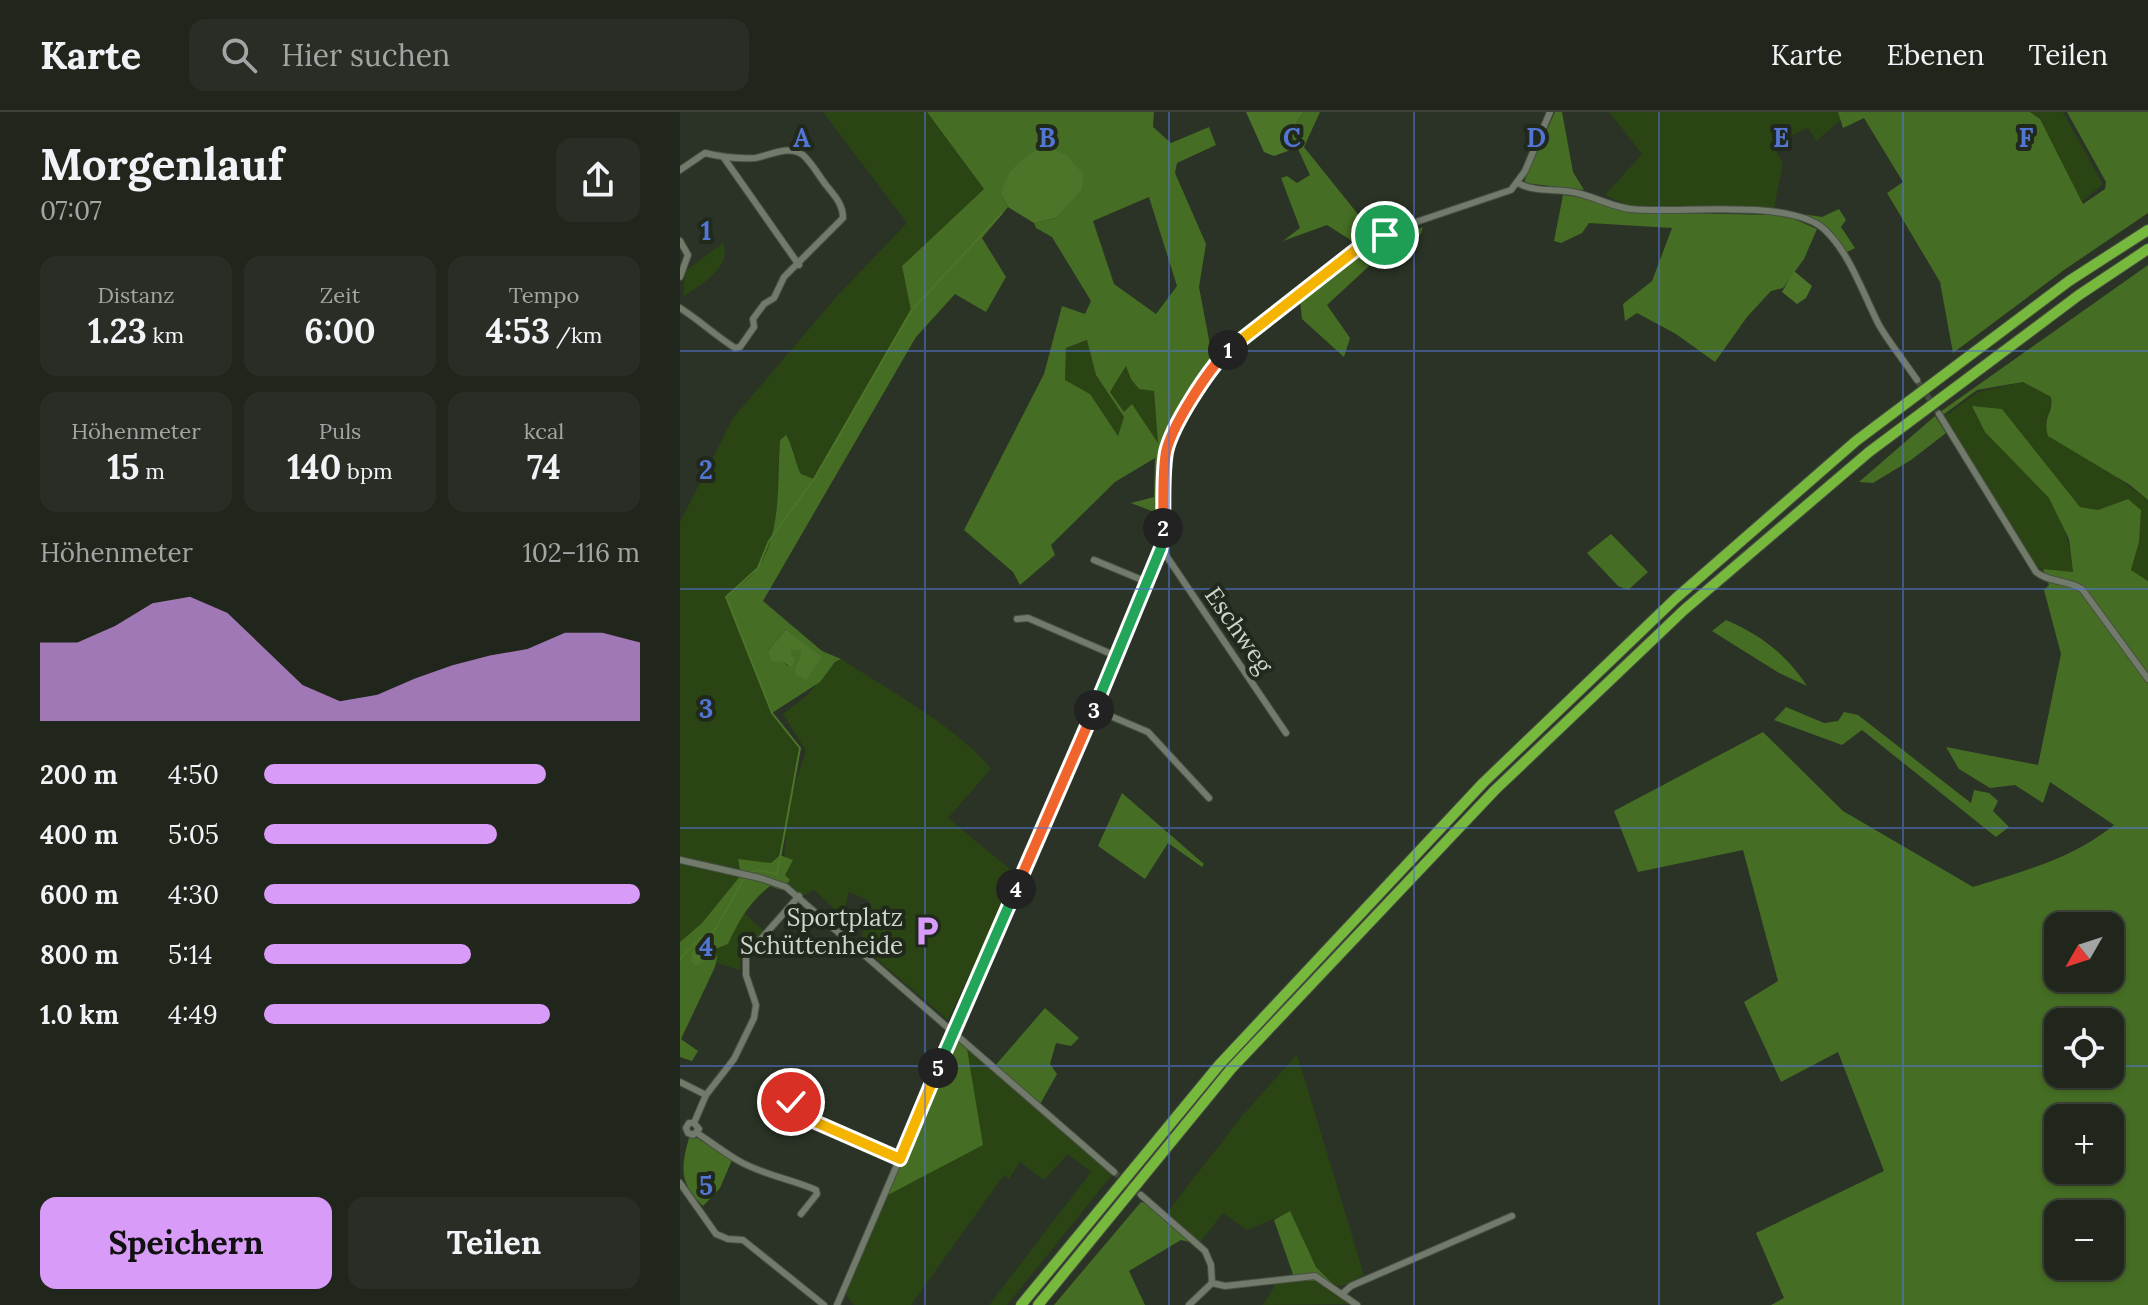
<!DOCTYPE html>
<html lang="de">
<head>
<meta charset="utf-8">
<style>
	:root { --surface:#20261c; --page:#282e25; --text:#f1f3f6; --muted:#a2a5a3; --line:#3d433b; --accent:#d89bf8 }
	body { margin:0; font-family:Lora,serif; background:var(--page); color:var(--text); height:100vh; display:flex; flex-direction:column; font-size:30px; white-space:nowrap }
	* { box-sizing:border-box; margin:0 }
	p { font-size:26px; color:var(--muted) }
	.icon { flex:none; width:44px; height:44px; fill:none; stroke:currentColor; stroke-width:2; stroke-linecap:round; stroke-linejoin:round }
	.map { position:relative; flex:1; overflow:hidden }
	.sheet { display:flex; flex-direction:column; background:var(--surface); width:680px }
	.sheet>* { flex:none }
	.needle { width:52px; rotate:231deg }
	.buttons { position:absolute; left:1364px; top:800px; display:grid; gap:16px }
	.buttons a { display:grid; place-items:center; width:80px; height:80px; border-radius:16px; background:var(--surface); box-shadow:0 2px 6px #0004,0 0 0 2px var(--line); font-size:40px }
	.pin { position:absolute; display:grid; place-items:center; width:68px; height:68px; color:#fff; margin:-34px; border:4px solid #fff; border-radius:50%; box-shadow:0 2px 8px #0007 }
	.km { position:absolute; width:40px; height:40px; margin:-20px; border-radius:50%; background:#222; color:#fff; font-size:22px; line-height:40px; text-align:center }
	.round { display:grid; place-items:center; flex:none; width:84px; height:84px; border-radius:16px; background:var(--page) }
	.headline { display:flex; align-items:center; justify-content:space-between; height:136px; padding:0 40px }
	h1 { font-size:44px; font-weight:700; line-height:60px }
	.stats { display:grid; grid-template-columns:repeat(3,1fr); gap:12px; height:136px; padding:8px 40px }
	.stats div { display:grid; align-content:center; border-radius:16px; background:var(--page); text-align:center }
	.stats b { font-size:34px; font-weight:700 }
	.stats small { font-size:22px; font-weight:400 }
	.stats p { font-size:22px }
	.chart { height:224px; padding:16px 40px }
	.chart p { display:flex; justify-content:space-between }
	.chart svg { width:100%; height:144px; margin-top:8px; fill:var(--accent); opacity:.7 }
	.button { display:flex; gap:16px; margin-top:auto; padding:16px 40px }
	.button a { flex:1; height:92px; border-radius:16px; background:var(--accent); color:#111; font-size:32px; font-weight:700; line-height:92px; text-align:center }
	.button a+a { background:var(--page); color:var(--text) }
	ul { padding:0 40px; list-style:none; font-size:26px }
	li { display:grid; grid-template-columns:128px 96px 1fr; align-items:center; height:60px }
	li i { height:20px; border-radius:10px; background:var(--accent) }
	header { display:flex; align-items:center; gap:48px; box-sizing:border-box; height:112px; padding:0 40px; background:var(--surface); border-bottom:2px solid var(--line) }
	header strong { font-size:38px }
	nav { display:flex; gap:44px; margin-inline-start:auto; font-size:28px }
	.search { width:560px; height:72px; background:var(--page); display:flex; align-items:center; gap:20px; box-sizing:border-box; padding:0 28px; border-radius:16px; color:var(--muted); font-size:30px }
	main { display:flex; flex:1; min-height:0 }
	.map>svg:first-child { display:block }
	.green { fill:#2a4413 }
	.forest { fill:#456d23; fill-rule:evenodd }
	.water { fill:#4c752a }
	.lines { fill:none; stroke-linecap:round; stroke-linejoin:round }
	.stream { stroke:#4c752a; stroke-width:2 }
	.minor-tunnel { stroke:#444b3f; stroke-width:6; stroke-dasharray:6 3; stroke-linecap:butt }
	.minor-casing { stroke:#484f43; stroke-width:8 }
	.motorway-casing { stroke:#484f43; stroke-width:12 }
	.minor { stroke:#717a6b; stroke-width:6 }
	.motorway { stroke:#77b93d; stroke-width:10 }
	.split-1-casing { stroke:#fff; stroke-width:16 }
	.split-2-casing { stroke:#fff; stroke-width:16 }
	.split-3-casing { stroke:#fff; stroke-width:16 }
	.split-4-casing { stroke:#fff; stroke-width:16 }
	.split-5-casing { stroke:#fff; stroke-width:16 }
	.split-6-casing { stroke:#fff; stroke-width:16 }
	.split-1 { stroke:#f5b400; stroke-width:10 }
	.split-2 { stroke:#f0652b; stroke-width:10 }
	.split-3 { stroke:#22a559; stroke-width:10 }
	.split-4 { stroke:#f0652b; stroke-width:10 }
	.split-5 { stroke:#22a559; stroke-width:10 }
	.split-6 { stroke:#f5b400; stroke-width:10 }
	.grid { fill:none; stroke:#5376d5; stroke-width:2; stroke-opacity:0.55 }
	.labels { text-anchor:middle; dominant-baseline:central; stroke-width:8; stroke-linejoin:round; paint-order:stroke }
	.street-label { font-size:24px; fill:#d0d5cd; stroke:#21291c }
	.poi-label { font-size:24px; fill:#d0d5cd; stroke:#21291c; text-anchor:end }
	.grid-label { font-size:26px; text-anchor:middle; font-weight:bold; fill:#5376d5; stroke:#21291c; stroke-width:8; stroke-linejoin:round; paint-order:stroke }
</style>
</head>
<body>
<header>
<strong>Karte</strong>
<div class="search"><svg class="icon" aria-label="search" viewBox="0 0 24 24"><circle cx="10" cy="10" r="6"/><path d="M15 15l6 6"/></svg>Hier suchen</div>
<nav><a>Karte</a><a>Ebenen</a><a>Teilen</a></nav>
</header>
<main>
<section class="sheet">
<div class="headline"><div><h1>Morgenlauf</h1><p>07:07</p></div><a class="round"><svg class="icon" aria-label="share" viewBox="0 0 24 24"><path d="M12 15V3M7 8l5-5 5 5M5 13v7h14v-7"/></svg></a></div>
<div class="stats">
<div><p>Distanz</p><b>1.23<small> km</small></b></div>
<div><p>Zeit</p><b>6:00</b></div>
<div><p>Tempo</p><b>4:53<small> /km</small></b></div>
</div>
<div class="stats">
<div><p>Höhenmeter</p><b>15<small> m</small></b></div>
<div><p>Puls</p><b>140<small> bpm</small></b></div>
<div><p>kcal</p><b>74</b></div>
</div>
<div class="chart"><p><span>Höhenmeter</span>102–116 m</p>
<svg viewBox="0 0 160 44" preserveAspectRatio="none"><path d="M0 44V20L10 20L20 15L30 8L40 6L50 11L60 22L70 33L80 38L90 36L100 31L110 27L120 24L130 22L140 17L150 17L160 20V44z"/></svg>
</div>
<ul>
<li><b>200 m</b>4:50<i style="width:75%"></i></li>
<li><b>400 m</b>5:05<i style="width:62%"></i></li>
<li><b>600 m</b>4:30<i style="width:100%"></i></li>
<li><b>800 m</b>5:14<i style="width:55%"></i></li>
<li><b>1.0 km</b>4:49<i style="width:76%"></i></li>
</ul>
<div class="button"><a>Speichern</a><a>Teilen</a></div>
</section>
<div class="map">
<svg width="1468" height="1193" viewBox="0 0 1468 1193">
	<rect width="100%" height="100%" fill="#2b3326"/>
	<g class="green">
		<path d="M143,0H247L304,77L222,154L231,199L134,367L121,362L115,350L112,333L100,328C97,368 102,420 78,456C70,467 56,476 46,486L92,601L120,636L110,687L126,639L103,602L127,583L156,550L161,547C204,575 282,618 311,657L268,706L337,763L268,908L180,833L189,790L188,788L169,780L163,805L134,778L123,784L99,767L104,750L107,703L100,743L91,751L62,762L22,811L0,830V410L53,306L158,183L227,111Z"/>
		<polygon points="929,0 1158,0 1161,8 1136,29 1128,16 1092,32 1103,51 1094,97 949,94 925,83 962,42"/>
		<polygon points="1350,0 1383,0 1423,72 1402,90 1360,7"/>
		<path d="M43,131C52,157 21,172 3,185L5,159Z"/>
		<polygon points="408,228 416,263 444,305 438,325 410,282 385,268 386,236"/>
		<polygon points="447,253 474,279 479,332 452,293 444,300 430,280"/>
		<path d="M1343,270L1371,285L1372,290L1365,312L1468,388V469L1451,458L1459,430L1448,387L1418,398L1400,395L1322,297L1293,294C1307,332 1343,353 1368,384C1385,406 1390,434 1393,461L1357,456L1265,304L1298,280Z"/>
		<polygon points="63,800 84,819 64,841 61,841 60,858 36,851 35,837 48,831"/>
		<polygon points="287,934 432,1063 327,1193 309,1193 411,1060 388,1042 364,1068 340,1050 329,1067 324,1063 231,1193 174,1193 164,1180 204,1085"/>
		<path d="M617,942L684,1163C677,1166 668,1173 660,1174C639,1174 618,1116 610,1100L567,1118L543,1101L520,1130L486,1102L562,1004Z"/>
		<polygon points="629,1167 639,1169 670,1192 583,1193 597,1170"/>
	</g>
	<g class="forest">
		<path d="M247,0H474L473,15L491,31L529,15L536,33L497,51L495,61L526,132L519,175L533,249L488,323L483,341L482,403L451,391L474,385L475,346L435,370L371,433L375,443L340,473L333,460L284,418L364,262L382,194L405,202L411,189L372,125L356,116L354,111L376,106L321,82L328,95L302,126L326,165L306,200L275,182L236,225L83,489L142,539L161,547L155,550L140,570L92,601L46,485C56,476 70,467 78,456C102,420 97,368 100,328L106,323C114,336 114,349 121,362L134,367L231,199L222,154L304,77ZM469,85L497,174L476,202L434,172L413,109ZM407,228L416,263L444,305L438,324L410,282L385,268L386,236ZM446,254L451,267L459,277L474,279L478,331L452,292L444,300L430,280ZM106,517L141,545L122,543V538L117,536L112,538L108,554L88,539Z"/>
		<polygon points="624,0 640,0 624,35 693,121 677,132 647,113 603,129 620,116 601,66 607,64 617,71 630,63 610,20"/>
		<polygon points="875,0 882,0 893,60 904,78 845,71 845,67"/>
		<polygon points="1158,0 1350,0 1360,7 1403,92 1425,77 1426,70 1387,0 1468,0 1468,101 1384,158 1273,241 1260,170 1207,81 1223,70 1184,6 1163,16"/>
		<polygon points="883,83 906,86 947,100 1094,103 1114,107 1137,117 1124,147 1103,176 1091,179 1067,205 1035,250 996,222 957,201 945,209 943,192 972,169 992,116 909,111 902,121 881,131 874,129"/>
		<polygon points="1159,97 1166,108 1161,115 1175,136 1165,141 1141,112 1101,99 1142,105"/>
		<polygon points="743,115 741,122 701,143 647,193 670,226 664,245 622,207 620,189 686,139"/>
		<path d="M1468,153V388L1450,373L1368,324C1362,304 1374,301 1371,285L1343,270L1297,278L1263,303L1260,300Z"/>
		<path d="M1292,294L1322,297L1400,395L1418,398L1448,387L1461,398L1459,430L1451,458L1468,469V1193H1091L1104,1186L1076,1121L1204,1059L1158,940L1101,970L1064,890L1098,869L1063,738L958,760L934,699L1083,620L1163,699L1293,775C1343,759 1392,747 1434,713L1370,670L1363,691L1335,673L1310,676L1279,657L1266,635L1358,653L1381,542L1364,478L1369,473L1363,457L1393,460L1389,427L1369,386L1305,320ZM1378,814H1430V866H1378ZM1378,910H1430V962H1378ZM1378,1006H1430V1058H1378ZM1378,1102H1430V1154H1378Z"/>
		<polygon points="1255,304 1266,321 1231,348 1193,371 1179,370"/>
		<polygon points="931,422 968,460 948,478 938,474 907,441"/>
		<path d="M1046,508C1081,523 1107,543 1127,574L1099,561L1032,519Z"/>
		<polygon points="1106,595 1144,611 1158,609 1164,600 1178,603 1291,691 1294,678 1309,681 1318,689 1313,699 1329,715 1316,725 1182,618 1162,633 1094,608"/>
		<polygon points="442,681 524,752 522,755 488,731 465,767 418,734"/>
		<path d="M100,743L113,748L105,763L110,768L101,778L90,774C69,791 59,808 48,832L35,837L37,846L35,855L1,927L18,939L12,949L0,945V830L22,811L61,763L58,747L91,751Z"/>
		<polygon points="365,896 399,926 391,934 376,931 370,952 377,962 359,994 314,955"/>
		<polygon points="274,920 286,931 303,1033 204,1085"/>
		<path d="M9,1026H17L52,1048L40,1076L23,1094C0,1072 0,1057 9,1026Z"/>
		<polygon points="461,1090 473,1094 518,1132 501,1128 449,1159 465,1193 374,1193"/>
		<polygon points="610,1099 636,1155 652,1171 657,1182 638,1169 615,1168 594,1108"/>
	</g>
	<g class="water">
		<polygon points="566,0 624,0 610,20 616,36 594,44 584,40"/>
		<path d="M363,34L387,43L403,62L402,77L376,106L354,111L328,95L321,82C327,56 341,48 363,34Z"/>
		<polygon points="1114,159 1132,174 1126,186 1117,192 1102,180"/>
		<path d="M106,517L142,545L126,568L115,562C114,553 123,545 121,538H112L111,544L115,546L112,555L100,549L92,550L88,539Z"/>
		<polygon points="21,832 27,832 28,843 22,851 15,853 11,849 12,840"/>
	</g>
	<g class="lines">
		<g class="stream">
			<polyline points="69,761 78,758 97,762 120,636 92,601 46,485 78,456 89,429 134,367 231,199 322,101"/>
			<polyline points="0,847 20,826 28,825 36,816 63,768"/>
		</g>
		<g class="minor-tunnel">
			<polyline points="1237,268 1259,302"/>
			<polyline points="434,1060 461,1083"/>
		</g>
		<defs>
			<g id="minor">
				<polyline points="44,46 119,153"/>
				<path d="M0,58L25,41C41,45 58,47 75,46C89,44 109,32 123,43C132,51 139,64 146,73C154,83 163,92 163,106L104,165L94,186L84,192L73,207L74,215L60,235L55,236C36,224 19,208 0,196"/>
				<path d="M838,71C853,80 875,77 892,80C912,83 931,95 951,97C998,102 1108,86 1144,117C1170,141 1183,182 1199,213C1210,232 1225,250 1237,268"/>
				<polyline points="0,129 8,143 0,165"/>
				<path d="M1259,302L1356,460C1368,470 1387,468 1402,477L1468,567"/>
				<polyline points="481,436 606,621"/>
				<polyline points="414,448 467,470"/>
				<polyline points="337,507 348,506 436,544"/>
				<polyline points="414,597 468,620 529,686"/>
				<polyline points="0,748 80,766 106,775 434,1060"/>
				<polyline points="0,970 26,983"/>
				<polyline points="132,1009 108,998 115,987 136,996 132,1009 220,1047"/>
				<polyline points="14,1011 19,1017 13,1023 8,1021 6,1016 9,1011 14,1011 26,983 54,947 74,906 76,893 66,863 66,844 119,784"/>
				<path d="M17,1021C31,1030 45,1041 59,1049C83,1063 111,1067 136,1078L137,1082L121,1102"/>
				<polyline points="0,1071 36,1122 48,1127 63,1128 144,1193"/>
				<polyline points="461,1083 525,1139 531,1153 532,1171"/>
				<polyline points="532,1171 545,1174 635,1164 677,1193"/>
				<polyline points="662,1182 671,1174 832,1104"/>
				<path d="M157,1193L481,436C485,405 482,373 486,342C490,313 530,256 551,235L677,137L739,109L831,78L845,59L870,0"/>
				<polyline points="509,1193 532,1171"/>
			</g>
			<g id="motorway">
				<polyline points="341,1193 539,953 803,671 996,486 1176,329 1389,169 1468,118"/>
				<polyline points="358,1193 551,957 815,678 1004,498 1189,340 1399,183 1468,137"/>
			</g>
		</defs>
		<use href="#minor" class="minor-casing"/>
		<use href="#motorway" class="motorway-casing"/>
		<use href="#minor" class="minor"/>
		<use href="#motorway" class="motorway"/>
	</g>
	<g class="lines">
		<defs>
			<polyline id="split-1" points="548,238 677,137 705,123"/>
			<path id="split-2" d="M483,416C484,391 482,364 486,340C492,313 528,258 548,238"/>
			<polyline id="split-3" points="414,598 481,436 483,416"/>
			<polyline id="split-4" points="336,777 414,598"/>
			<polyline id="split-5" points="258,956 336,777"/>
			<polyline id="split-6" points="111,990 108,998 220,1047 258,956"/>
		</defs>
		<use href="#split-1" class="split-1-casing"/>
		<use href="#split-2" class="split-2-casing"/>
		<use href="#split-3" class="split-3-casing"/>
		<use href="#split-4" class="split-4-casing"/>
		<use href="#split-5" class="split-5-casing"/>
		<use href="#split-6" class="split-6-casing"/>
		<use href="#split-1" class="split-1"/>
		<use href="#split-2" class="split-2"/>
		<use href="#split-3" class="split-3"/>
		<use href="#split-4" class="split-4"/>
		<use href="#split-5" class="split-5"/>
		<use href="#split-6" class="split-6"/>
	</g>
	<path class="grid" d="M245,0V1193M489,0V1193M734,0V1193M979,0V1193M1223,0V1193M0,239H1468M0,477H1468M0,716H1468M0,954H1378M1430,954H1468"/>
	<defs>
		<symbol id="parking-bare" viewBox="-9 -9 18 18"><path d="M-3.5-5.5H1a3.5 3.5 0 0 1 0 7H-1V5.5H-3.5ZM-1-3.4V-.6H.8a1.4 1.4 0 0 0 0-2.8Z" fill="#d89bf8" stroke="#21291c" stroke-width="2.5" paint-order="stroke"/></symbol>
	</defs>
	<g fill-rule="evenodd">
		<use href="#parking-bare" x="225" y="797" width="44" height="44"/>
	</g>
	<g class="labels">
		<g class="street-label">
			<text transform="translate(559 518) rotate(55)">Eschweg</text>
		</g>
		<g class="poi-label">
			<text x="223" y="805">Sportplatz<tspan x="223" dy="28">Schüttenheide</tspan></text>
		</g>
	</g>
	<g class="grid-label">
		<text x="122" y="35">A</text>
		<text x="367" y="35">B</text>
		<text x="612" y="35">C</text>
		<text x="856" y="35">D</text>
		<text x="1101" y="35">E</text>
		<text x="1346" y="35">F</text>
		<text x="26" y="128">1</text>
		<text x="26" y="367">2</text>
		<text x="26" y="606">3</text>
		<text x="26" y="844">4</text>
		<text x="26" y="1083">5</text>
	</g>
</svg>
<div class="buttons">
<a><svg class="needle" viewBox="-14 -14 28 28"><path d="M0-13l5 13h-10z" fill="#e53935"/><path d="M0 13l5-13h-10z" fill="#a2a5a3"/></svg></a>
<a><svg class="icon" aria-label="locate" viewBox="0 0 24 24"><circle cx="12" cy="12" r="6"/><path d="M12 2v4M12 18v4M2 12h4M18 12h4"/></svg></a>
<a>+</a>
<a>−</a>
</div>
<div class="pin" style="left:705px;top:123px;background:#1e9e55"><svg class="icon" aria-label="arrive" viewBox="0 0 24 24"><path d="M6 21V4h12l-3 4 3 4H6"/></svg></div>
<div class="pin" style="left:111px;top:990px;background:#d93025"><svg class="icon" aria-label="check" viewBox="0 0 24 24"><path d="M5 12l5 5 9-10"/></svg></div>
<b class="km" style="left:548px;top:238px">1</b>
<b class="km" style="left:483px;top:416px">2</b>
<b class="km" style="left:414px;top:598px">3</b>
<b class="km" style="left:336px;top:777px">4</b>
<b class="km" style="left:258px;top:956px">5</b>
</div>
</main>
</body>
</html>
